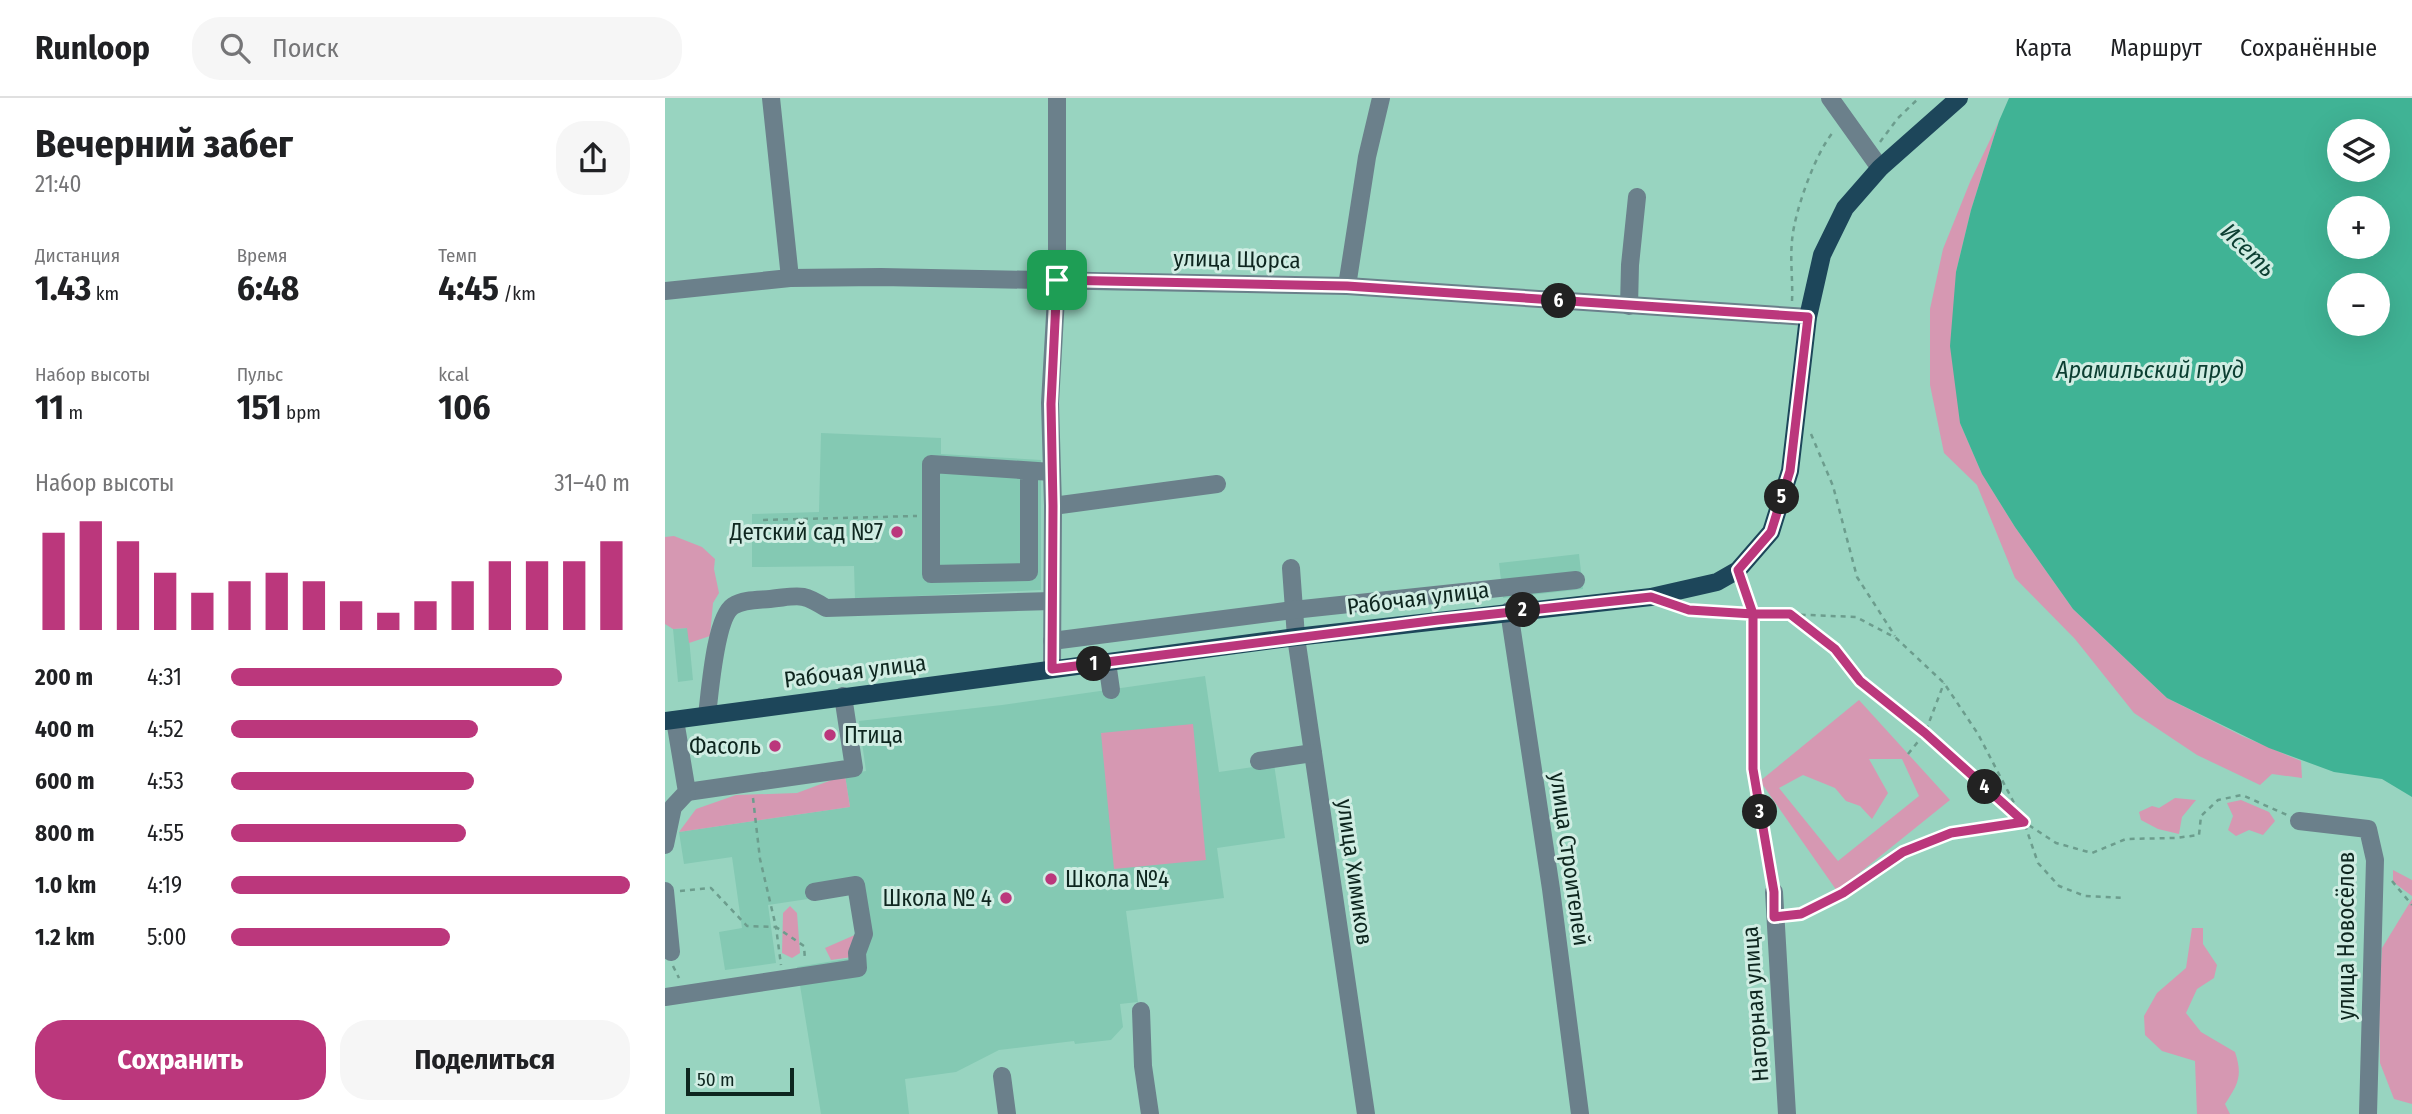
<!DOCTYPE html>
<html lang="ru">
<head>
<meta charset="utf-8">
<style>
	:root { --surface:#fff; --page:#f6f6f6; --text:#202124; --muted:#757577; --line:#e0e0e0; --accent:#bb377c }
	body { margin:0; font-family:"Fira Sans Condensed",sans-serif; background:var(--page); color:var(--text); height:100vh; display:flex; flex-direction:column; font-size:26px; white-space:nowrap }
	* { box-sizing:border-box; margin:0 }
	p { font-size:23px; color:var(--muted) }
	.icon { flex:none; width:38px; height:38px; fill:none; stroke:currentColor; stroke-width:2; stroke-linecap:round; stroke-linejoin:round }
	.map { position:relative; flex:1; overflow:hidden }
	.panel { display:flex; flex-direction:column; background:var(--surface); width:665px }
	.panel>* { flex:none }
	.tools { position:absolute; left:1662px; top:21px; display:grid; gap:14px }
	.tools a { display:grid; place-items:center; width:63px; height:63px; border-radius:50%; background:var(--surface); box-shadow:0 7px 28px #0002; font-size:35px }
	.scale { position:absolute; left:21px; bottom:18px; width:108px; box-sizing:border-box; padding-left:7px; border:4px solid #0e261f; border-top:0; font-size:19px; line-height:24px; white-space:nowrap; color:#0e261f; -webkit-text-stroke:5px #d0ede3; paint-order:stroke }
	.pin { position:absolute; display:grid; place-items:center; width:60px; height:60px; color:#fff; margin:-30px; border-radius:14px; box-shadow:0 4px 10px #0006 }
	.km { position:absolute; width:35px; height:35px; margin:-18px; border-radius:50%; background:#222; color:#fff; font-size:19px; line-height:35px; text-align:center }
	.round { display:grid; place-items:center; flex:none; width:74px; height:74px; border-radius:28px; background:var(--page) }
	.headline { display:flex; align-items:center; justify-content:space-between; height:119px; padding:0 35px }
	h1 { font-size:38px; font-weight:700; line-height:52px }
	.figures { display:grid; grid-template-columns:repeat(3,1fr); gap:10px; height:119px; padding:7px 35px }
	.figures div { display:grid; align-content:center }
	.figures b { font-size:35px; font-weight:700 }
	.figures small { font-size:19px; font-weight:400 }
	.figures p { font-size:19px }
	.chart { height:196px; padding:14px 35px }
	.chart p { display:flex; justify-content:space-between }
	.chart svg { width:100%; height:126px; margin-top:7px; stroke:var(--accent); stroke-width:6 }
	.action { display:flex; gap:14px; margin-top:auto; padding:14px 35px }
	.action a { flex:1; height:80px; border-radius:28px; background:var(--accent); color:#fff; font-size:28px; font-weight:700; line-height:80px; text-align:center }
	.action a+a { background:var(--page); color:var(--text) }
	ul { padding:0 35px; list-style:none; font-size:23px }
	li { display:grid; grid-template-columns:112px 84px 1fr; align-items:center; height:52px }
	li i { height:18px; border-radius:9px; background:var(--accent) }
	header { display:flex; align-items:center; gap:42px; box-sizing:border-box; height:98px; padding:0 35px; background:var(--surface); border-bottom:2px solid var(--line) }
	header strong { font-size:33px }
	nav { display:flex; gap:38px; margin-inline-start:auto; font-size:24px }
	.search { width:490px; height:63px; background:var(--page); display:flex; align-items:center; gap:18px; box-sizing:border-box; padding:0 24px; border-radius:28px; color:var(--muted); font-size:26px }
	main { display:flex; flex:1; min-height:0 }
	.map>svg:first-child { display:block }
	.built { fill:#84c9b3 }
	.green { fill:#d698b2; fill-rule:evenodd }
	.water { fill:#40b395; fill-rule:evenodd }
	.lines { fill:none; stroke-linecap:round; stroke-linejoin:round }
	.path { stroke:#6c9d8d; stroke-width:2.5; stroke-dasharray:5 5; stroke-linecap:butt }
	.minor { stroke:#6b808b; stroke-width:18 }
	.major { stroke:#1d465a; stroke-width:18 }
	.route-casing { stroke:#fff; stroke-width:14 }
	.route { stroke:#bb377c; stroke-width:9 }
	.poi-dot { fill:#bb377c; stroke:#d0ede3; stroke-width:2.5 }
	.labels { text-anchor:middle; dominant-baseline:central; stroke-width:6; stroke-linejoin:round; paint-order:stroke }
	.street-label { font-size:23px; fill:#0e261f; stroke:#d0ede3 }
	.poi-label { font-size:23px; fill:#0e261f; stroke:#d0ede3; text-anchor:end }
	.water-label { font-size:24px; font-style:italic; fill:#0c3f32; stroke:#d0ede3 }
</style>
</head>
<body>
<header>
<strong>Runloop</strong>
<div class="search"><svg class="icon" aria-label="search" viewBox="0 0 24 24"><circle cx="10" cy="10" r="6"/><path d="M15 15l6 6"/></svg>Поиск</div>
<nav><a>Карта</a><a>Маршрут</a><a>Сохранённые</a></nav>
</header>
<main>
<section class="panel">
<div class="headline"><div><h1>Вечерний забег</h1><p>21:40</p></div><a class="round"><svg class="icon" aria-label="share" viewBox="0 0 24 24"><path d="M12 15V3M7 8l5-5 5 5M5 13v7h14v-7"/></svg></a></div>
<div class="figures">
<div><p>Дистанция</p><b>1.43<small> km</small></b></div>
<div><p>Время</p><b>6:48</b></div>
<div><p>Темп</p><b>4:45<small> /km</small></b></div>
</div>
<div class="figures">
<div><p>Набор высоты</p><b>11<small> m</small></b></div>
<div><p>Пульс</p><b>151<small> bpm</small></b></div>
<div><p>kcal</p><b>106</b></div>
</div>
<div class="chart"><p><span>Набор высоты</span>31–40 m</p>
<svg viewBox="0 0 160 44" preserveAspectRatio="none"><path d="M5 44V10M15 44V6M25 44V13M35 44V24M45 44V31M55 44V27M65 44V24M75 44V27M85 44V34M95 44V38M105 44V34M115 44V27M125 44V20M135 44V20M145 44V20M155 44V13"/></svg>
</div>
<ul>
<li><b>200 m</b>4:31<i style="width:83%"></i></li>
<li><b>400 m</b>4:52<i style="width:62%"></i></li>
<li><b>600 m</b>4:53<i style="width:61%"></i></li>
<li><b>800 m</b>4:55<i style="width:59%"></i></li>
<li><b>1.0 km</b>4:19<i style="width:100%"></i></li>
<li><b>1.2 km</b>5:00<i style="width:55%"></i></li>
</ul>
<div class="action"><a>Сохранить</a><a>Поделиться</a></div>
</section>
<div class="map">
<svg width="1747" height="1016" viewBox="0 0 1747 1016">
	<rect width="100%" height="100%" fill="#98d4c0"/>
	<g class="built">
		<polygon points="156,335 276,340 276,356 376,362 376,492 190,501 189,468 87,469 87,416 154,414"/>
		<polygon points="914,456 918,491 838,500 834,465"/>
		<polygon points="23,530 28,582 13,584 8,531"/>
		<polygon points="540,578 554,674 609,666 620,740 552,750 559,800 461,813 473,904 455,906 458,929 446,942 410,946 409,943 334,952 291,974 240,981 244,1016 156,1016 132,869 199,858 189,794 103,807 111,865 60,872 54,834 77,830 67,759 19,766 14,734 185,709 180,677 201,673 194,623 337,607"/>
	</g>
	<g class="green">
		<polygon points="1334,23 1306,112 1291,174 1295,325 1317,376 1350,429 1408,511 1502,600 1577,638 1636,663 1637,680 1607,676 1595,687 1532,657 1469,615 1410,541 1350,480 1312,387 1279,355 1265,287 1265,211 1278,151 1305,84"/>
		<polygon points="9,438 37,449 50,461 49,471 54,495 48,505 45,538 24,545 22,530 8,531 0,526 0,439"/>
		<path d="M1194,602L1285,702L1172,793L1095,683ZM1204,661H1237L1254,698L1173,763L1114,690L1138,677L1170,690L1181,703L1195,708L1207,721L1223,695Z"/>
		<polygon points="528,626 541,762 449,771 436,635"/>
		<polygon points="180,677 185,709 14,734 31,711 71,697 132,695"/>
		<polygon points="1510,700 1531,702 1517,719 1514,736 1493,731 1476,722 1474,714 1487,708 1494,710"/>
		<polygon points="1576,702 1604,714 1610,723 1598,737 1584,732 1571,738 1563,732 1568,718 1562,705"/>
		<polygon points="1728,772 1747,782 1747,798 1728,784"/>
		<polygon points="1747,801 1747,1006 1729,1001 1715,965 1714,905 1717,850"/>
		<polygon points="125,808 132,815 135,855 127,860 117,855 118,815"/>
		<path d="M1527,830H1538V846L1552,867L1549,880L1532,891L1521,915L1536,934L1570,954C1578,978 1573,986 1560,1006L1565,1016H1532L1530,963L1497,953L1480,937L1479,918L1492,895L1521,870Z"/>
		<polygon points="192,836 187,859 166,862 160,850"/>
	</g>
	<path class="water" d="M1344,0H1747V699L1717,681L1669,674L1604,650L1502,600L1408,511L1350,429L1317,376L1295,325L1285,248L1291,174L1306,112L1334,23ZM1675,33H1713V72H1675ZM1675,110H1713V149H1675ZM1675,187H1713V226H1675Z"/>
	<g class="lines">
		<g class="path">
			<polyline points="1215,44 1233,20 1254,0"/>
			<path d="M1127,203C1128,183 1125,163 1127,143C1129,115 1150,55 1169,33"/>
			<polyline points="1146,336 1168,388 1192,479 1230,538"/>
			<polyline points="98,422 252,418"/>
			<polyline points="1077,486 1088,516 1088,671 1107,780"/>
			<polyline points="1016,510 1024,512 1191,519 1231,540 1279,585 1313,636 1359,724 1373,765 1394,788 1420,798 1459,800"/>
			<polyline points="1125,516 1170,551 1195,583 1260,635 1359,724 1391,745 1427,755 1461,741 1510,740 1534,737 1536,718 1553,702 1577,697 1622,717"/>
			<polyline points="1243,656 1260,635 1279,585"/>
			<polyline points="88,700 95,761 111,829 139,848 140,862"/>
			<polyline points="1727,783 1747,807"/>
			<polyline points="15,793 46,790 82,828 111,829 116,867"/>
			<path d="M1126,817C1166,813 1204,772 1238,754C1276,734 1318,730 1359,724"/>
			<polyline points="8,868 14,880"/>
		</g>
		<g class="minor">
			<polyline points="106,0 125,180"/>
			<polyline points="1165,0 1215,70"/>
			<polyline points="682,188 702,59 716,0"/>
			<polyline points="0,193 125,180 216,179 682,188 1143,219"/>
			<polyline points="964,208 965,167 972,99"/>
			<polyline points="364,373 364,474 266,476 266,366 387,374"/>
			<polyline points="388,408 552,386"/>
			<polyline points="626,470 631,539 701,1016"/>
			<polyline points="844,513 886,791 915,1016"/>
			<polyline points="387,543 628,512 911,482"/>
			<polyline points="442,564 446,592"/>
			<polyline points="387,571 388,408 385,305 392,182 392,0"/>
			<path d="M42,617C45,595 50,520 68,508C79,501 93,502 105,501C134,498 136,494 161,510L387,503"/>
			<polyline points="594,663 648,655"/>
			<polyline points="22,694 189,670 178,598"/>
			<polyline points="1634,723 1703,731 1710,762 1703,1016"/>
			<polyline points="0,747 8,709 22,694 10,622"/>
			<polyline points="0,793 6,854"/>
			<polyline points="1109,794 1122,1016"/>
			<polyline points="0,899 193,870 192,855 199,836 191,787 149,794"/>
			<polyline points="476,913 478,968 485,1016"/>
			<polyline points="337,978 342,1016"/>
		</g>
		<polyline class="major" points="0,623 631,539 986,499 1052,484 1073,472 1106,434 1125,373 1143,219 1157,157 1180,110 1215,70 1294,0"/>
	</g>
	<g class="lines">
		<defs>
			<polyline id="route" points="392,182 386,306 388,408 387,571 773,522 986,499 1024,512 1088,516 1088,671 1109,794 1109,819 1136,816 1178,795 1238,754 1286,735 1359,724 1260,635 1195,583 1170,551 1125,516 1088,516 1073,472 1106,434 1125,373 1143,219 682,188 392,182"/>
		</defs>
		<use href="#route" class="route-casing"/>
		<use href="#route" class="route"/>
	</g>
	<g class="poi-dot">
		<circle cx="232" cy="434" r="7"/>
		<circle cx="165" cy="637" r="7"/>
		<circle cx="110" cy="648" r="7"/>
		<circle cx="386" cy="781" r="7"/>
		<circle cx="341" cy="800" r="7"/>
	</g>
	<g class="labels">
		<g class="street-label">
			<text transform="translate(572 161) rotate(1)">улица Щорса</text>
			<text transform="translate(753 500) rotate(-7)">Рабочая улица</text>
			<text transform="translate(190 573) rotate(-7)">Рабочая улица</text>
			<text transform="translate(905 761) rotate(82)">улица Строителей</text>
			<text transform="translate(690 774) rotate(82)">улица Химиков</text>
			<text transform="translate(1681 838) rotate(-90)">улица Новосёлов</text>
			<text transform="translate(1090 906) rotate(-94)">Нагорная улица</text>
		</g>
		<g class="poi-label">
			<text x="218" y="434">Детский сад №7</text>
			<text x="179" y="637" text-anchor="start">Птица</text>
			<text x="96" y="648">Фасоль</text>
			<text x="400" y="781" text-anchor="start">Школа №4</text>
			<text x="327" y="800">Школа № 4</text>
		</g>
		<g class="water-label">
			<text transform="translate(1583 152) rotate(44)">Исеть</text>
			<text x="1485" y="272">Арамильский пруд</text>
		</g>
	</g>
</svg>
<div class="tools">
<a><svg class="icon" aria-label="layers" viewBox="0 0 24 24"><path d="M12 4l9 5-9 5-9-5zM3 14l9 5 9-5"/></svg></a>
<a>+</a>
<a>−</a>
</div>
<div class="scale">50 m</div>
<div class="pin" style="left:392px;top:182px;background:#1e9e55"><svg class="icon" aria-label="arrive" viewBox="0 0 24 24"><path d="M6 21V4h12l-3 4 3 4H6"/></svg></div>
<b class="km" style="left:429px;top:566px">1</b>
<b class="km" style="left:858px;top:512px">2</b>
<b class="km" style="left:1095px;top:714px">3</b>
<b class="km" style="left:1320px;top:689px">4</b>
<b class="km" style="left:1117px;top:399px">5</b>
<b class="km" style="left:894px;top:203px">6</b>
</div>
</main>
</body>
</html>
